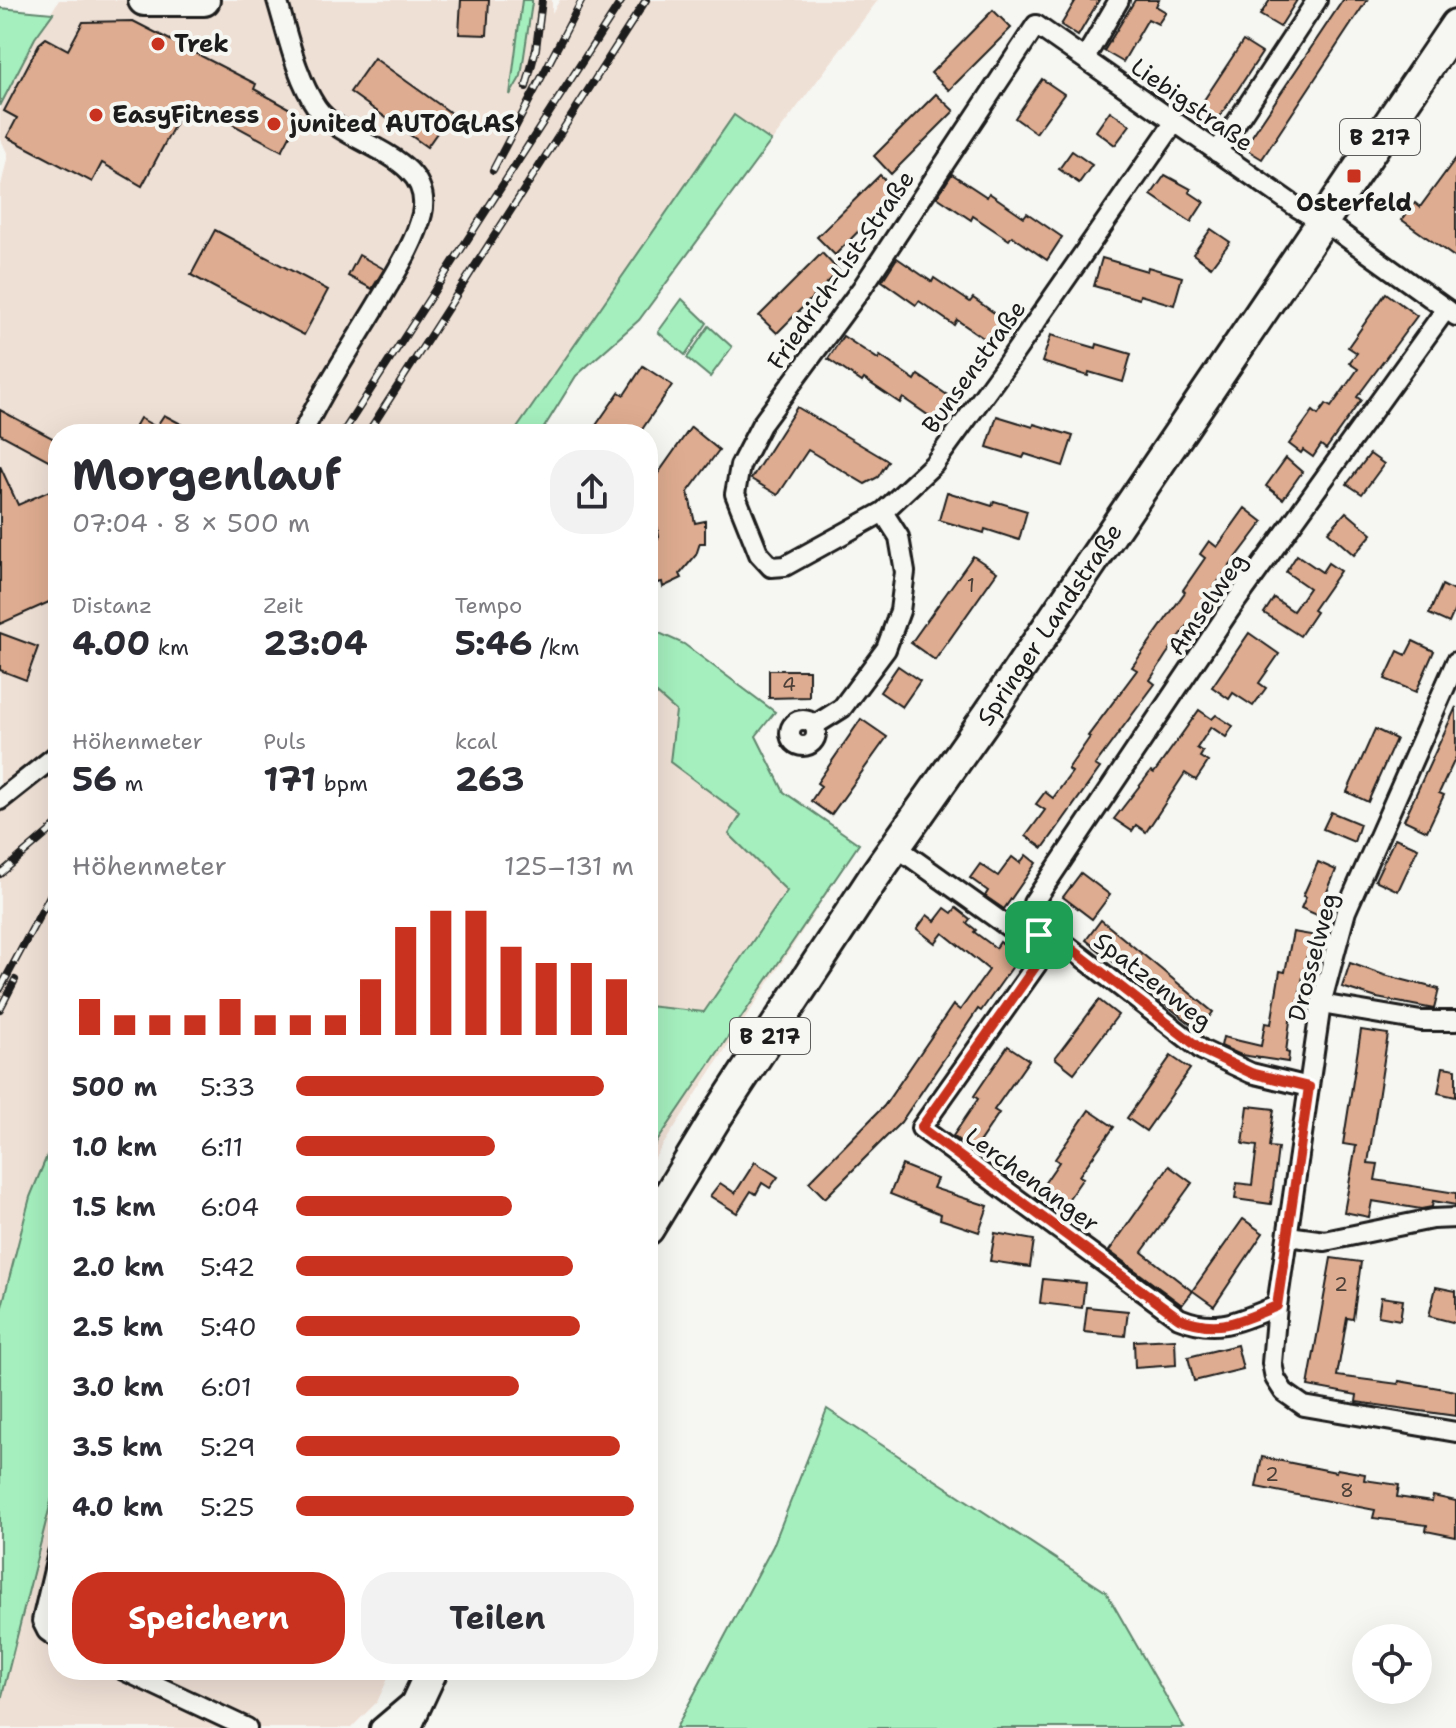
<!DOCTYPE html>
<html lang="de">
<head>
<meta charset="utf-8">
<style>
	:root { --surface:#fff; --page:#f2f2f3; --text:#2b2b33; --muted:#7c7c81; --accent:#c8321e }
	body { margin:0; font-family:"Shantell Sans",sans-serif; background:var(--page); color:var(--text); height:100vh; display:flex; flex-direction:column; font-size:30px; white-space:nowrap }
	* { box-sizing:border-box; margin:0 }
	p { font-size:26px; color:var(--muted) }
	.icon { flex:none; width:44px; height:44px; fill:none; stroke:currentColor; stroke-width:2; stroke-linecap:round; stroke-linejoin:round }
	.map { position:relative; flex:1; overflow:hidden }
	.side { position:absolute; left:48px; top:424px; width:610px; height:1256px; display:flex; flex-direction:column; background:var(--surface); border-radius:32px; box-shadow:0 8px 32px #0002 }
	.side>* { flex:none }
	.fabs { position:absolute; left:1352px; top:1624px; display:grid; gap:16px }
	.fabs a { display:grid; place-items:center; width:80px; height:80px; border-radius:50%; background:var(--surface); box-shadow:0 8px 32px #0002; font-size:40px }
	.pin { position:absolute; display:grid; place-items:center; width:68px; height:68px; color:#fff; margin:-34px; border-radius:16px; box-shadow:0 4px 12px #0006 }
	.round { display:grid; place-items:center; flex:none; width:84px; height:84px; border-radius:32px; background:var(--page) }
	.summary { display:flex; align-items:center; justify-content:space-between; height:136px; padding:0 24px }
	h1 { font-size:44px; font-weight:700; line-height:60px }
	.stats { display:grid; grid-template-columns:repeat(3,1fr); gap:12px; height:136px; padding:8px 24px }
	.stats div { display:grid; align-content:center }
	.stats b { font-size:34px; font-weight:700 }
	.stats small { font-size:22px; font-weight:400 }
	.stats p { font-size:22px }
	.chart { height:224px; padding:16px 24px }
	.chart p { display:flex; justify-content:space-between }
	.chart svg { width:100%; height:144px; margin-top:8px; stroke:var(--accent); stroke-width:6 }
	.cta { display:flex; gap:16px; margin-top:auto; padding:16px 24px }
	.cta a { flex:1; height:92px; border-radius:32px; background:var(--accent); color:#fff; font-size:32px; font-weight:700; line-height:92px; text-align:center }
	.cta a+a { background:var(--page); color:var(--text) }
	ul { padding:0 24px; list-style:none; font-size:26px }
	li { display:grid; grid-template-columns:128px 96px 1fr; align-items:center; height:60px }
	li i { height:20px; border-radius:10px; background:var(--accent) }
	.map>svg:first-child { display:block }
	.built { fill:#efe0d5 }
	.green { fill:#a5efbe; stroke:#60866d; stroke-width:2 }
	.building { fill:#deac90; stroke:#1c1c1c; stroke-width:2 }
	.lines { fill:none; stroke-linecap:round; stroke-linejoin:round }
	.minor-casing { stroke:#1c1c1c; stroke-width:24 }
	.primary-casing { stroke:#1c1c1c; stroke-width:36 }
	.minor { stroke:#f6f6f2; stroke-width:18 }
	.primary { stroke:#f6f6f2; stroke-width:30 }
	.rail-casing { stroke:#1c1c1c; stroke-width:8 }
	.rail { stroke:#f6f6f2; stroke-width:5; stroke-dasharray:15; stroke-linecap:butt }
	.route-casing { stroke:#fff; stroke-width:16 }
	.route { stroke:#c8321e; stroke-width:10 }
	.poi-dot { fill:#c8321e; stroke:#f6f6f2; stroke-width:3 }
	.labels { text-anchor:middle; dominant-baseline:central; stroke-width:8; stroke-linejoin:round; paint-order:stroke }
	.number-label { font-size:20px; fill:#4c4039 }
	.shield { fill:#f6f6f2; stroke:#5d5d5c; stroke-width:2 }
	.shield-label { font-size:22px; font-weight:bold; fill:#1c1c1c }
	.poi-label { font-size:24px; font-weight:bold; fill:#1c1c1c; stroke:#f6f6f2; text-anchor:start }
	.street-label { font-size:24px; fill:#1c1c1c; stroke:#f6f6f2 }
</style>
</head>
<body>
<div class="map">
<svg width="1456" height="1728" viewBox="0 0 1456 1728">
	<rect width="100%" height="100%" fill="#f6f6f2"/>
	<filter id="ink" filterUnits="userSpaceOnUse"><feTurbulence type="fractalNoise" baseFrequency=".0125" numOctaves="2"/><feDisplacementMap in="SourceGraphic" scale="16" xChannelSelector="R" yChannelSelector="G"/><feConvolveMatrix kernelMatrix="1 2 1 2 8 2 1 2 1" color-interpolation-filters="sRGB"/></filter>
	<g filter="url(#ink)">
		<g class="built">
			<polygon points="59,0 522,0 511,92 521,75 532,0 552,0 552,13 560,0 878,0 771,142 734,116 513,434 58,434 58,1129 30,1198 0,1314 0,190 8,155 0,137 0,106 35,38"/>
			<polygon points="648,659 756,735 784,792 859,844 648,1168"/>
			<polygon points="58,1474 58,1670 392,1670 377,1702 351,1728 0,1728 0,1704"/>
		</g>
		<g class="green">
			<polygon points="522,0 532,0 532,3 521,76 510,95"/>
			<polygon points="0,8 53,13 35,38 0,106"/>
			<polygon points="734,115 771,141 639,320 576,376 540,434 513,434"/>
			<polygon points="682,299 707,323 685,355 658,332"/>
			<polygon points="709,326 732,347 710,377 687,358"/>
			<polygon points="648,628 684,644 775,712 756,736 784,792 859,844 648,1155 648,1006 704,1012 787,891 729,834 741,815 670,762 676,711 648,686"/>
			<polygon points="58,1129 58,1474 0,1704 0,1314 30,1197"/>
			<polygon points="827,1409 1106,1592 1184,1728 676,1728 773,1546"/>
		</g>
		<g class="building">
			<polygon points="461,0 489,0 487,35 459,34"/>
			<polygon points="1076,0 1099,0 1078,36 1061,25"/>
			<polygon points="1135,0 1159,0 1156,6 1166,12 1158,24 1148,19 1123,62 1104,51"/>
			<polygon points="1270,0 1297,0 1280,27 1260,15"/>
			<polygon points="1343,0 1367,0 1262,159 1244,148"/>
			<polygon points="993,10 1011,28 949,90 931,73"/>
			<polygon points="133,21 256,84 254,89 301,115 282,151 188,100 142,186 102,163 92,182 7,137 17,118 4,111 39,44 46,38 68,50 83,22"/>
			<polygon points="1243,41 1262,53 1217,121 1198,109"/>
			<polygon points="374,58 451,113 427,147 350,92"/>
			<polygon points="1042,79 1064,94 1036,133 1015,118"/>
			<polygon points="936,94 954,111 891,174 874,156"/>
			<polygon points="1110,111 1130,125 1115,145 1096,131"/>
			<polygon points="1072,151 1092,165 1079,183 1059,169"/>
			<polygon points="1456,158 1456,258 1402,220 1415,203 1420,207"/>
			<polygon points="952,174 987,197 989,193 1024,217 1027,213 1062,237 1047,260 1012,236 1009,240 973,216 971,220 937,197"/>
			<polygon points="880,175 897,192 835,255 817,237"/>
			<polygon points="1165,175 1191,189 1189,192 1204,202 1191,222 1151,195"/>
			<polygon points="1211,229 1230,242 1211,267 1193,254"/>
			<polygon points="215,230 328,290 304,335 191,275"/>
			<polygon points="822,253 839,271 777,333 759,316"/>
			<polygon points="359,255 384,269 372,289 348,276"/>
			<polygon points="897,258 932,282 934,278 970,302 973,298 1007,322 992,344 957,320 954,325 919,301 916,305 882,281"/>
			<polygon points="1102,258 1147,271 1148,267 1182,277 1174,305 1140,295 1139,299 1094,286"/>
			<polygon points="1386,293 1417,316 1357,397 1361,400 1326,449 1321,445 1313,457 1303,450 1301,453 1289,444 1313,411 1318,415 1326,404 1331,407 1358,369 1349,363 1357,353 1348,347"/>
			<polygon points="1051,335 1096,348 1097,344 1131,354 1123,382 1089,372 1088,376 1042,362"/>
			<polygon points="843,336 878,359 880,356 915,380 918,375 953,399 938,422 903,398 900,403 864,379 862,382 828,359"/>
			<polygon points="643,366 672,385 639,434 590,434 619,392 624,395"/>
			<polygon points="797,407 888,461 878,477 865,484 808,450 778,495 751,479"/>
			<polygon points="0,410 58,441 58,447 50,461 0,434"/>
			<polygon points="164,415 200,434 131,434 140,418 156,427"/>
			<polygon points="997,416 1033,427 1034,424 1073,436 1063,466 1025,454 1023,458 987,447"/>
			<polygon points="691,427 719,450 688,492 695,523 705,521 705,543 700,543 696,555 680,574 682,578 663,587 662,582 648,585 648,550 659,537 650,485"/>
			<polygon points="1370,454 1384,464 1362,494 1347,484"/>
			<polygon points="1286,458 1302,472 1283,499 1266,486"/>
			<polygon points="0,466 18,505 58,487 58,598 0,624"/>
			<polygon points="947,492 992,506 994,501 1027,511 1019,540 985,529 984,533 939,520"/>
			<polygon points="1245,508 1263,522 1214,587 1217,589 1210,599 1208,598 1166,655 1150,680 1155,684 1095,765 1100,768 1043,848 1026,836 1045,810 1036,804 1045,792 1053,798 1072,772 1068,769 1090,737 1088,736 1137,670 1132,667 1185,592 1183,590 1205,558 1200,554 1209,541 1217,547"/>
			<polygon points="1346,512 1372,534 1354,555 1328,532"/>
			<polygon points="1297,555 1322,572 1328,563 1340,571 1313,610 1316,612 1300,636 1264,613 1274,598 1293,611 1309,588 1286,572"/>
			<polygon points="973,556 997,572 935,660 911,643"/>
			<polygon points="1442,585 1456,592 1456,607 1449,623 1429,614"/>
			<polygon points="0,633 38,647 26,680 0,670"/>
			<polygon points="1249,633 1279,654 1259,683 1266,688 1253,706 1233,693 1229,699 1212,687"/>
			<polygon points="1413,641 1434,651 1416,692 1385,679 1398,651 1406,655"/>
			<polygon points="898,666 920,681 902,707 880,692"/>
			<polygon points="769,670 809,670 809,697 769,698"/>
			<polygon points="1456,707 1456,757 1439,793 1444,795 1427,831 1404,820"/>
			<polygon points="1199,710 1212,719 1216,715 1233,726 1226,737 1211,727 1197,748 1203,752 1200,757 1208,762 1196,780 1185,773 1146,832 1136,825 1132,831 1114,819 1151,771 1154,773"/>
			<polygon points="861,719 887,737 831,815 811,801 821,786 817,783"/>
			<polygon points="1375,729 1396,739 1368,802 1347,792"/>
			<polygon points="1331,812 1360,824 1354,842 1323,829"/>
			<polygon points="1395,838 1418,848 1398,891 1375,880"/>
			<polygon points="1026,855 1036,863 1004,909 985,896 988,891 970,878 980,864 998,876 1012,857 1020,863"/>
			<polygon points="1318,862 1336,870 1327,892 1336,896 1326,919 1301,908 1306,897 1303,896"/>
			<polygon points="1081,873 1110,895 1092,919 1063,897"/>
			<polygon points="945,908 952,913 956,908 970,919 967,923 976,930 974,932 996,948 1000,942 1013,951 1009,957 1016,962 981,1011 978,1009 901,1122 825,1198 809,1182 884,1106 953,1005 960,1010 989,970 943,933 935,943 917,929 927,915 935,921"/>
			<polygon points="1101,920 1213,1012 1199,1030 1125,974 1126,972 1086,940"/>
			<polygon points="1293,932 1317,936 1313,956 1307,955 1296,1014 1291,1013 1286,1052 1289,1053 1288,1062 1241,1055 1221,1046 1223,1037 1261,1046 1265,1023 1271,1024 1280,971 1285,972"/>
			<polygon points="1350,963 1384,975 1439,989 1434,1009 1377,998 1342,987"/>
			<polygon points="1099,1000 1118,1015 1074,1073 1055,1058"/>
			<polygon points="1361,1030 1388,1034 1368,1163 1378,1164 1375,1180 1456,1193 1456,1205 1433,1201 1432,1207 1421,1209 1372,1201 1369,1217 1344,1212 1356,1146 1343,1144"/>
			<polygon points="1008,1046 1029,1060 994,1110 999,1113 973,1151 953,1136 978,1099 974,1096"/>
			<polygon points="1171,1056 1190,1069 1146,1131 1127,1118"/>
			<polygon points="1443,1067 1456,1069 1456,1097 1438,1093"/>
			<polygon points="1248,1106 1274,1109 1269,1147 1278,1148 1271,1204 1235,1199 1237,1183 1252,1185 1257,1146 1243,1144"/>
			<polygon points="1089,1110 1114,1127 1079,1176 1083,1178 1058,1214 1035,1197 1059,1162 1055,1159"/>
			<polygon points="755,1162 778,1177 770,1188 762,1183 756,1194 751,1191 737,1213 710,1196 720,1183 735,1193"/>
			<polygon points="902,1165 937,1179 933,1188 988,1206 979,1232 940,1219 941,1214 890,1194"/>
			<polygon points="1169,1166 1192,1183 1142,1252 1192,1291 1243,1219 1263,1233 1214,1306 1193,1291 1182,1305 1109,1251"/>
			<polygon points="995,1233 1034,1240 1030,1267 990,1261"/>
			<polygon points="1331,1258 1361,1262 1353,1319 1347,1318 1337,1376 1398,1384 1399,1381 1456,1391 1456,1416 1356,1402 1357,1395 1308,1386"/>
			<polygon points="1043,1279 1085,1283 1082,1308 1040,1303"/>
			<polygon points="1436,1287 1456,1291 1456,1323 1429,1316"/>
			<polygon points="1381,1297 1403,1300 1400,1320 1378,1316"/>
			<polygon points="1087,1307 1128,1311 1125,1336 1084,1332"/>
			<polygon points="1175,1339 1176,1365 1135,1368 1134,1341"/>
			<polygon points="1237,1345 1243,1369 1194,1381 1188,1357"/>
			<polygon points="1262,1457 1336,1472 1337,1469 1365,1474 1364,1480 1399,1485 1397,1497 1432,1502 1433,1496 1456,1501 1456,1537 1426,1531 1427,1525 1373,1518 1375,1510 1256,1487"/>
		</g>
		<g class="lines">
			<defs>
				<g id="minor">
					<path d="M277,0C288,36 296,77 317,108C344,146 435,154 422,214C416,239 401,264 388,286C360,335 326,383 302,434"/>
					<polyline points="1085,58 1119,0"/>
					<polyline points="1174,123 1006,365 934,464 883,512 785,566 771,567 759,554 735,494 740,466 761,425 862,288 1036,25 1298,208 1339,232 1456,316"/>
					<polyline points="1217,152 1317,0"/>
					<polyline points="1456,662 1346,911 1321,1004 1277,1306 1272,1363 1275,1378 1284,1392 1304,1406 1456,1432"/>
					<circle cx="803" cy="733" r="13"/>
					<polyline points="815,725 842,708 886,649 900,611 905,572 899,537 883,512"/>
					<polyline points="0,800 58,754"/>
					<path d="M895,846L1010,928C1027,937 1046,934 1064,943L1202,1050L1251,1073L1309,1087"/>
					<polyline points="1321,1004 1421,1021 1456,1021"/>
					<polyline points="1288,1236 1325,1241 1432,1219 1456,1218"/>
					<path d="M1277,1306C1240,1320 1218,1334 1179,1318L921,1128L1037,964L1041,951L1033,903L1229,611L1446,309"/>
					<polyline points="58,1553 42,1621 47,1631 58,1639"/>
					<polyline points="123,1670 247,1728"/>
					<polyline points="380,1728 413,1700"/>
				</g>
				<g id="primary">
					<polyline points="144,0 204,0"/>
					<path id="s1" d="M648,1229L715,1119L876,874L989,714L1456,25"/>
					<polyline points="405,1728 432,1670"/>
				</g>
			</defs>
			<use href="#minor" class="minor-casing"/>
			<use href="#primary" class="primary-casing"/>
			<use href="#minor" class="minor"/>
			<use href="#primary" class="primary"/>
			<defs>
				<g id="rail">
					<polyline points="526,87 536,49 542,0"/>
					<polyline points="493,170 582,0"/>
					<polyline points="342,434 622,0"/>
					<polyline points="367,434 646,0"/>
					<polyline points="0,874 58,824"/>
					<polyline points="0,989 58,881"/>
					<polyline points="0,1009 15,980"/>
				</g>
			</defs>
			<use href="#rail" class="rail-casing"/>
			<use href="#rail" class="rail"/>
		</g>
	</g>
	<g class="lines" filter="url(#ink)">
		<defs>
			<path id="route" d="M1039,935L1064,943L1202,1050L1251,1073L1309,1087L1277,1306C1240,1321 1219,1334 1179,1318L921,1128L1037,964L1041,951Z"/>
		</defs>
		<use href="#route" class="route-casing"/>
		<use href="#route" class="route"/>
	</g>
	<g class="poi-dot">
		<circle cx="158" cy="44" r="8"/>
		<circle cx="96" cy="115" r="8"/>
		<circle cx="274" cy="124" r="8"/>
		<rect x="1346" y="168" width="16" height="16" rx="4"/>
	</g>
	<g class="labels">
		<g class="number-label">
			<text x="971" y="585">1</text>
			<text x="789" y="684">4</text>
			<text x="1341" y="1284">2</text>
			<text x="1272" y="1474">2</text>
			<text x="1347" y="1490">8</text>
		</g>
		<g class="shield">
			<rect x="1340" y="119" width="80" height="36" rx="6"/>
			<rect x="730" y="1018" width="80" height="36" rx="6"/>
		</g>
		<g class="shield-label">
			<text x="1380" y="137">B 217</text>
			<text x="770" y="1036">B 217</text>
		</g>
		<g class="poi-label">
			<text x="174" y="44">Trek</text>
			<text x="112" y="115">EasyFitness</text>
			<text x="290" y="124">junited AUTOGLAS</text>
			<text x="1354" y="203" text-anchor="middle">Osterfeld</text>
		</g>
		<g class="street-label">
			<text transform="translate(1192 105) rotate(35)">Liebigstraße</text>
			<text transform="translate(841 270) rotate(-55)">Friedrich-List-Straße</text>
			<text transform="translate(974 367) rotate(-54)">Bunsenstraße</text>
			<text transform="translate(1207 604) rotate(-55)">Amselweg</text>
			<text stroke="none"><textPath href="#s1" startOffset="726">Springer Landstraße</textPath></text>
			<text transform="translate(1313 957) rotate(-75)">Drosselweg</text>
			<text transform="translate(1153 981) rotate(38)">Spatzenweg</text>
			<text transform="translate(1032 1180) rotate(36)">Lerchenanger</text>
		</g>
	</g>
</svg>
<div class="fabs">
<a><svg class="icon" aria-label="locate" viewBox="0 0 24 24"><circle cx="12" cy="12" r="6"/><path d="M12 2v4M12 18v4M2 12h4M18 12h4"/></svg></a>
</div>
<div class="pin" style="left:1039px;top:935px;background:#1e9e55"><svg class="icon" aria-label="arrive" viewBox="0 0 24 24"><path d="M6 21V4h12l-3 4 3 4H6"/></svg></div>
<section class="side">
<div class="summary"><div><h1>Morgenlauf</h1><p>07:04 · 8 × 500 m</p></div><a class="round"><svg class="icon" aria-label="share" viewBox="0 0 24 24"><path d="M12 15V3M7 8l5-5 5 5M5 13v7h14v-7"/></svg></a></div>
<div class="stats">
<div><p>Distanz</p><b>4.00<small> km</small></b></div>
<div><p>Zeit</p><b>23:04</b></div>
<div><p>Tempo</p><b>5:46<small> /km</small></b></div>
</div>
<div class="stats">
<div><p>Höhenmeter</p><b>56<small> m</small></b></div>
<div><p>Puls</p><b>171<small> bpm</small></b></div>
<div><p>kcal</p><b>263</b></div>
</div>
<div class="chart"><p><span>Höhenmeter</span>125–131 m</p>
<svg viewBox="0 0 160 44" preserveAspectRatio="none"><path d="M5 44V33M15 44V38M25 44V38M35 44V38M45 44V33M55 44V38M65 44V38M75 44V38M85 44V27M95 44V11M105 44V6M115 44V6M125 44V17M135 44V22M145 44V22M155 44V27"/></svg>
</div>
<ul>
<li><b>500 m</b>5:33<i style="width:91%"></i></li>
<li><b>1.0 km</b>6:11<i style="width:59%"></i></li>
<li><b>1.5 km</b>6:04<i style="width:64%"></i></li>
<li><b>2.0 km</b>5:42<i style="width:82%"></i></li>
<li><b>2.5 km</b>5:40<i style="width:84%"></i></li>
<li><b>3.0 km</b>6:01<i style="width:66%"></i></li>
<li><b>3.5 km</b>5:29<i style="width:96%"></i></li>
<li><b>4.0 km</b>5:25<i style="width:100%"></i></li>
</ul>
<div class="cta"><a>Speichern</a><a>Teilen</a></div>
</section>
</div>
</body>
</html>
